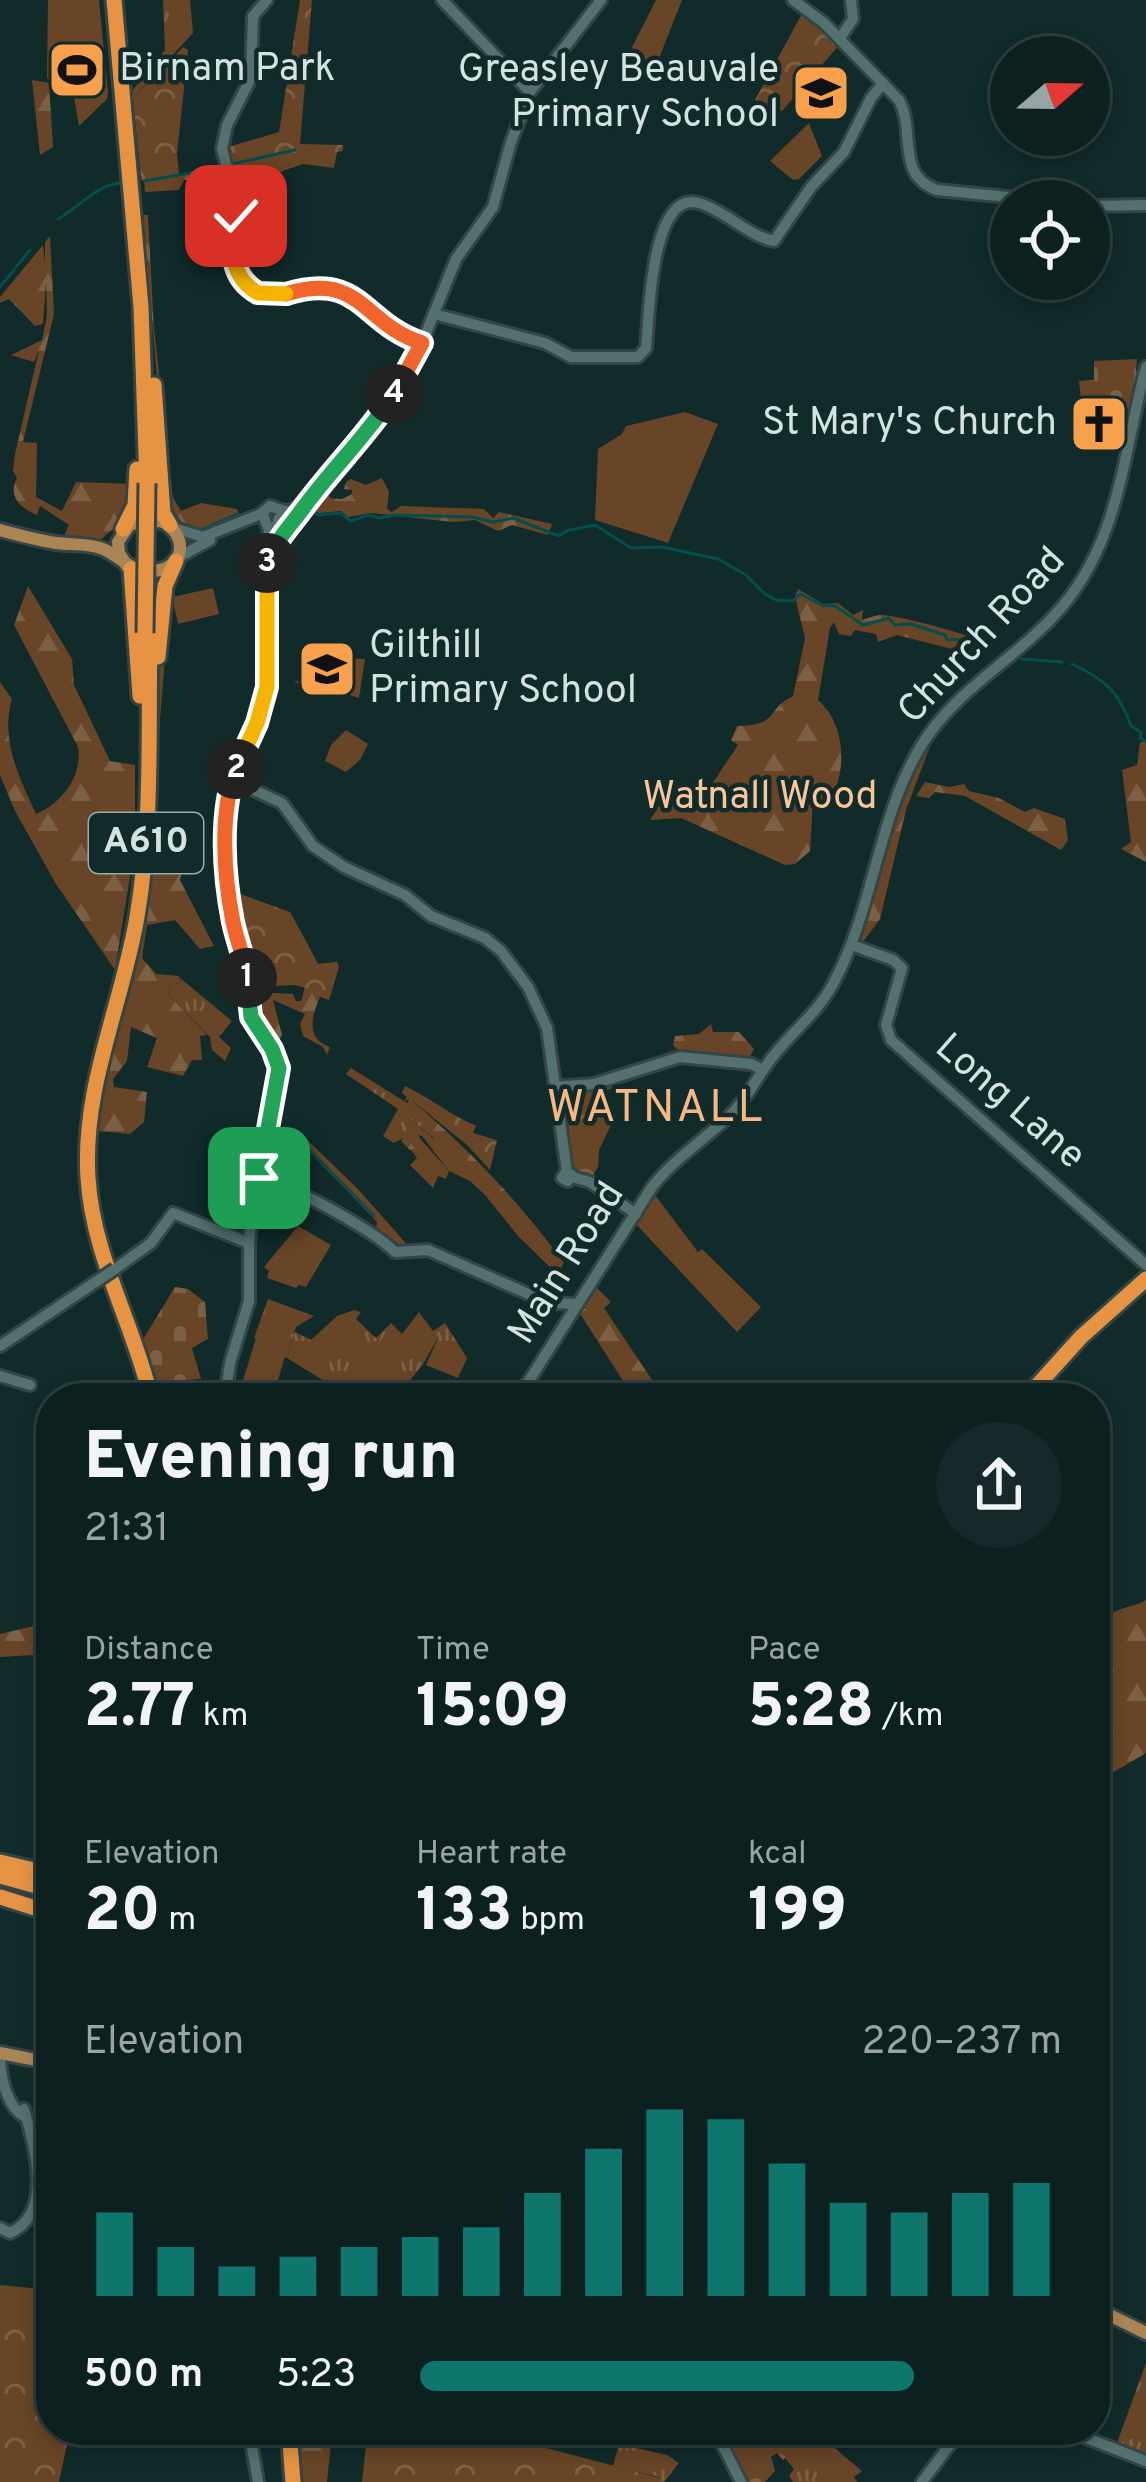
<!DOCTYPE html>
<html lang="en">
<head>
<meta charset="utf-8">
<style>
	:root { --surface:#0d2020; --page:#162829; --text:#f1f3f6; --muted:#9aa3a5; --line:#2d3e3e; --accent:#0f766e }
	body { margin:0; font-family:Overpass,sans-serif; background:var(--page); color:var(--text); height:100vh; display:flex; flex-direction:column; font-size:45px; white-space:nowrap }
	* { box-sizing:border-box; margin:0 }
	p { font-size:39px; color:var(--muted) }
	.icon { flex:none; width:66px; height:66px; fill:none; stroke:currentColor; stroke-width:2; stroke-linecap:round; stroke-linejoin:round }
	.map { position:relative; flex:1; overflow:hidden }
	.panel { position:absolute; left:36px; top:1383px; width:1074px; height:1062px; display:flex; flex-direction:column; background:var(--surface); border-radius:48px; box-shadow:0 6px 18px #0003,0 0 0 3px var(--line) }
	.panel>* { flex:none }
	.needle { width:78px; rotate:70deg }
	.controls { position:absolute; left:990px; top:36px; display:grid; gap:24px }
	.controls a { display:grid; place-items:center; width:120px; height:120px; border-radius:50%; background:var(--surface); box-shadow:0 6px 18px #0003,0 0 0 3px var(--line); font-size:60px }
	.pin { position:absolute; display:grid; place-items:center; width:102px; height:102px; color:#fff; margin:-51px; border-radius:24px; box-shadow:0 6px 18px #0006 }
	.km { position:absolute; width:60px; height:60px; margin:-30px; border-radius:50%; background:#222; color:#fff; font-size:33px; line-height:60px; text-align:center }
	.round { display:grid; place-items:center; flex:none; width:126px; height:126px; border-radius:63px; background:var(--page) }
	.overview { display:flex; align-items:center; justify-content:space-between; height:204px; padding:0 48px }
	h1 { font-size:66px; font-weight:800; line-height:90px }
	.metrics { display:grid; grid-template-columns:repeat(3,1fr); gap:18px; height:204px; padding:12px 48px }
	.metrics div { display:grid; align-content:center }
	.metrics b { font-size:60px; font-weight:800 }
	.metrics small { font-size:33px; font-weight:400 }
	.metrics p { font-size:33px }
	.chart { height:336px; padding:24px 48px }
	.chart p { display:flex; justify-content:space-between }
	.chart svg { width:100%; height:216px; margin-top:12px; stroke:var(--accent); stroke-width:6 }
	ul { padding:0 48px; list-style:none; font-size:39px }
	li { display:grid; grid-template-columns:192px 144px 1fr; align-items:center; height:90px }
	li i { height:30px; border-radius:15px; background:var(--accent) }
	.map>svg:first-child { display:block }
	.grass { fill:url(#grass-tufts) }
	.forest { fill:url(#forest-firs) }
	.cemetery { fill:url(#cemetery-stones) }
	.park { fill:url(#park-crowns) }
	.garden { fill:#674526 }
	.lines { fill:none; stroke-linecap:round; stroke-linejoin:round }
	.stream { stroke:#024f4e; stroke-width:3 }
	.secondary-casing { stroke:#334545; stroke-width:16 }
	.primary-casing { stroke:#334545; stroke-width:18 }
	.highway-casing { stroke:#334545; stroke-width:21 }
	.secondary { stroke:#54706f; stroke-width:10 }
	.primary { stroke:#ac8555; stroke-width:12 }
	.highway { stroke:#e69343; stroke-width:15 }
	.secondary-bridge-casing { stroke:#334545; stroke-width:16; stroke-linecap:butt }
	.highway-bridge-casing { stroke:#334545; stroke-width:21; stroke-linecap:butt }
	.secondary-bridge { stroke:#54706f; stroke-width:10 }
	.highway-bridge { stroke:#e69343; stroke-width:15 }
	.split-1-casing { stroke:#fff; stroke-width:24 }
	.split-2-casing { stroke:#fff; stroke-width:24 }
	.split-3-casing { stroke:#fff; stroke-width:24 }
	.split-4-casing { stroke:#fff; stroke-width:24 }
	.split-5-casing { stroke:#fff; stroke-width:24 }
	.split-6-casing { stroke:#fff; stroke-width:24 }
	.split-1 { stroke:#22a559; stroke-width:15 }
	.split-2 { stroke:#f0652b; stroke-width:15 }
	.split-3 { stroke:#f5b400; stroke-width:15 }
	.split-4 { stroke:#22a559; stroke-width:15 }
	.split-5 { stroke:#f0652b; stroke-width:15 }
	.split-6 { stroke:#f5b400; stroke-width:15 }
	.labels { text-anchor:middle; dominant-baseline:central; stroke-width:9; stroke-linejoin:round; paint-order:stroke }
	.shield { fill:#112a2a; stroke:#9aacab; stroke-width:3 }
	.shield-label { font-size:36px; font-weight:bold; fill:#d4e3e2 }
	.poi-label { font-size:39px; fill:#d4e3e2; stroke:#112a2a; text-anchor:start }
	.street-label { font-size:39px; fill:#d4e3e2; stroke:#112a2a }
	.park-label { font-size:39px; fill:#f9c599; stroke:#112a2a }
	.quarter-label { font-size:45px; letter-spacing:3px; fill:#f7b983; stroke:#112a2a }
</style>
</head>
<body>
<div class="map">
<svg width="1146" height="2482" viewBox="0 0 1146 2482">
	<defs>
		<pattern id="grass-tufts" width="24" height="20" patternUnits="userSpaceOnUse" patternTransform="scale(3)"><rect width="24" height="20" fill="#674526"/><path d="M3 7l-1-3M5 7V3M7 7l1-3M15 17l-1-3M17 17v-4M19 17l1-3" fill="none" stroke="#7c6045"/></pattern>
		<pattern id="forest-firs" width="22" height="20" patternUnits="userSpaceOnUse" patternTransform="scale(3)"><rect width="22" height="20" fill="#674526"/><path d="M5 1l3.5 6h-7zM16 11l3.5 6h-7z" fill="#7c6045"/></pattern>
		<pattern id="cemetery-stones" width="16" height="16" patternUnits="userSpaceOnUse" patternTransform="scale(3)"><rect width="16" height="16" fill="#674526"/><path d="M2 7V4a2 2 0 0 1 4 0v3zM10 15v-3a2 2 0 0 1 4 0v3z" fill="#7c6045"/></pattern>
		<pattern id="park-crowns" width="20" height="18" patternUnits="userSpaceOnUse" patternTransform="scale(3)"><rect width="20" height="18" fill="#674526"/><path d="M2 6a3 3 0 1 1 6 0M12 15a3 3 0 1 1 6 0" fill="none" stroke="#7c6045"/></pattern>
	</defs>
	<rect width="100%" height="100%" fill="#112a2a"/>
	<g class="grass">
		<polygon points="163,0 190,0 193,33 133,98 132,91 165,50"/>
		<polygon points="328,658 365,659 359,698 330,688 322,697 294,681 328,684 334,662"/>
		<polygon points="180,978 232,1021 219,1037 231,1048 225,1061 212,1050 210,1037 168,994 171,983 181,984"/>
		<polygon points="351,1068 407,1103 438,1133 435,1139 402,1113 399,1115 449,1171 446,1179 438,1176 433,1188 410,1165 417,1158 403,1138 394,1143 383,1136 398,1109 346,1074"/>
		<polygon points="354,1310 361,1312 356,1319 376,1338 391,1323 402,1334 419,1312 433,1331 445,1323 467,1358 458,1378 426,1365 439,1336 423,1364 396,1398 352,1398 287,1358 295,1332 311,1340 337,1316"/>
		<polygon points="1146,2363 1146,2458 1120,2446 1118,2440"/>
		<polygon points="814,2431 862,2471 854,2477 857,2482 793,2482 789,2476 794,2469 785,2458"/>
		<polygon points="619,2444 667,2455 679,2463 664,2482 658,2482 659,2477 613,2466"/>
	</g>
	<g class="forest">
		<polygon points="32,80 49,83 53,147 40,155"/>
		<polygon points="143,215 148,215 154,329 173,498 181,511 201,503 237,509 239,514 207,533 181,528 169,517"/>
		<path d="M50,236L54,314L23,442L37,443L36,497L62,511L76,482L134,484L131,513L97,543L62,540L69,525L40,506L37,515C21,509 7,496 17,478L13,471L15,454L39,350L34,362L11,355L42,340L47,315L46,282L43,324L35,326L9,299L0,303V297L43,245L45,263V242Z"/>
		<polygon points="332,476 338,484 328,493 330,498 342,499 352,494 352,490 344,489 346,482 351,479 366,485 382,478 389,492 387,509 392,512 401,506 484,509 493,518 499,512 552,524 548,535 512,525 498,531 475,520 453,522 371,513 348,517 341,511 319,513 308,507"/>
		<path d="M201,546L202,550C166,567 171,596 171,631L167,633L150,844L158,853L166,848L175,863L192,859L196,867L182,873L180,880L214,946L200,949L175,920L147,925L142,958L156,974L179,976L181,984L171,983L168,994L207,1035L200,1036L202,1060H192L183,1076L147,1067L157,1038L131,1027L127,1061L113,1079L114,1087L147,1092L144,1122L130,1134L98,1131L93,1175L108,1252L114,1262L108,1269L95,1216L89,1161L93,1113L140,915L166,583L185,554Z"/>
		<path d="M28,586L72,659L74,685L110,761L135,765V846L115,970L56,884L15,811L0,775V682L12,699C0,740 19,777 36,814C61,804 83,776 78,747L14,625Z"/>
		<path d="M798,589L823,604L838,603L853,615L863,610L862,620C866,619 876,615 880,615C894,614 978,636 990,645L967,643L952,649L897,635L878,642L876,634L855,630L851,636L839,634L834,622L830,628L818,700C845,723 848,770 830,800L813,799L810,851L795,864L785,865L681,818L650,820L663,800L695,801L708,790L738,745L731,740L737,726C781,725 764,710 793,696L805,638L795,597Z"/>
		<polygon points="1146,741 1146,862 1121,849 1131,842 1122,770 1137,765 1140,742"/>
		<polygon points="925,745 929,749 906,810 880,919 863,942 859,941 895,812"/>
		<polygon points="925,782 949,787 964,784 969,791 999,798 1025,812 1034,808 1065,819 1068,840 1061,850 965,796 935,792 929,798 916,796"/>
		<path d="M290,912L318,964L337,962L339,967L329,1000L320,997C311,1017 306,1039 330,1047L327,1055L323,1047L303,1036L300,1024L305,1014L273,1000L282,1035L275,1047L255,1014L250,970L273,993L293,994L296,1001H301C312,971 299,942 290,912Z"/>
		<polygon points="711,1024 713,1032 739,1032 754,1049 747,1062 683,1055 673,1045 675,1036 699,1034"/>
		<path d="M410,1099C469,1149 518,1200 564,1263L557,1274L518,1236L485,1195L470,1181L449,1171L422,1136L417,1135L420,1137L414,1149L410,1150L401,1141L411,1128L399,1117L401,1112L434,1139L437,1133L407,1103Z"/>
		<polygon points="303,1136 357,1188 410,1248 397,1249 376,1228 377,1222 299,1141"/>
		<polygon points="594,1285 611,1302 604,1308 664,1398 634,1398 577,1309"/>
		<path d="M1146,1600V1753L1095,1783C1095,1748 1087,1648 1104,1621C1113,1607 1133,1608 1146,1600Z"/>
		<polygon points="51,1622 51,1654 0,1657 0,1634"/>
		<polygon points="293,2430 367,2430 367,2436 332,2434 327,2482 298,2482"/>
	</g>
	<g class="cemetery">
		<polygon points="1137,359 1136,371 1142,373 1132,410 1111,409 1103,413 1106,423 1129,423 1124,447 1086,445 1079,381 1094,380 1094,361"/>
		<polygon points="175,1287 188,1289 205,1302 208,1339 192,1348 201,1379 158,1382 142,1341"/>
		<polygon points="720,2430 815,2430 783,2460 777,2453 771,2457 775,2471 765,2482 746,2482"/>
	</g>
	<g class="park">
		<polygon points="300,0 312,0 300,144 343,145 343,151 337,152 334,168 303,164 236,187 225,148 279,132"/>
		<polygon points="804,10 841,43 782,111 754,102"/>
		<polygon points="183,47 188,50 177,154 179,174 221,166 231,189 209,190 204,180 184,180 179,190 145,192 144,181 141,180 133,98"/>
		<polygon points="232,891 290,912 318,964 337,962 331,995 295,985 252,987"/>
		<polygon points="617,1078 619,1086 607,1090 612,1123 599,1150 598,1167 591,1179 572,1166 561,1097 574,1095 573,1088"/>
		<path d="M405,1086C430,1098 449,1114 476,1126L473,1133L497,1140L490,1170L466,1144L410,1099L404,1101L407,1097L402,1093Z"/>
		<polygon points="268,1299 314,1316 296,1327 287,1358 283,1357 285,1348 254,1338"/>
		<polygon points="0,2285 51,2290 51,2430 70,2430 59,2482 0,2482"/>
		<polygon points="516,2432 525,2442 535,2445 660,2478 658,2482 362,2482 367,2436"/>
	</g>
	<g class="garden">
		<polygon points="48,0 99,0 108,92 107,99 79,126 73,91 47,78"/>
		<polygon points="656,0 682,0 652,76 626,59"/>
		<polygon points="809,123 822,156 799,179 793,180 770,161"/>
		<polygon points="685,412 718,424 668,543 595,520 598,449 622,434 626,426"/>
		<polygon points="213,588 219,614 178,624 172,597"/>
		<polygon points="346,730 368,744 360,760 346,772 325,761 331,745"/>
		<polygon points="655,1195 698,1252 702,1249 761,1307 737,1332 635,1223"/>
		<polygon points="298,1226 331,1245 306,1287 299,1285 296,1288 267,1278 269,1271 264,1267"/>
		<polygon points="261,1322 292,1331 273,1398 239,1393"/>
		<polygon points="387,1330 411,1344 389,1382 365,1368"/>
	</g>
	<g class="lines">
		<g class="stream">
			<polyline points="232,164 295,150"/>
			<polyline points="144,181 220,168"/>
			<path d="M58,219C79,207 99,183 122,183"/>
			<polyline points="0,287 30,250"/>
			<polyline points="170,509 182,525"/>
			<path d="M306,509L318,515L340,513L351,521L368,515L380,518L395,515L472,517L493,522L513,518L559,536L566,531L595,525L631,548L662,547L718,559L746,575L765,594L776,600L793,601L800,594L822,605L835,606L863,625L889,618L895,625L911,624L945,635L947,640C963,637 978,645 991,642"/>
			<polyline points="201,530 238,514"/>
			<polyline points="1022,659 1062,662"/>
			<path d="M1072,664C1106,680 1119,692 1131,726L1141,732L1140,738L1146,741"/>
			<polyline points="300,1140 374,1216"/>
			<polyline points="338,2430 338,2432"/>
		</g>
		<defs>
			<g id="secondary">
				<polyline points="267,0 253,16 251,78 227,125 222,149 235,199 233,260 237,273 249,288 267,296 315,288 350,293 385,327 422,343"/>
				<polyline points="442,0 530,92"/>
				<path d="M793,0L824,23L899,100C916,131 895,175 937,190L1049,201"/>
				<polyline points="840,38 853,19 851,0"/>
				<polyline points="1089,206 1146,205"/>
				<path d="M434,314L545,343L571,357H638L646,348C649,320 650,189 699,203C726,211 748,236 774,241L811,187L844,152L871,98L883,83"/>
				<polyline points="174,528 203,537 261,514"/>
				<polyline points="273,538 279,518 303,508 381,415 422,343 456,259 493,207 511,142 530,92 601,0"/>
				<polyline points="271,552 301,511"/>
				<polyline points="179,557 210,540"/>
				<polyline points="232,780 282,803 313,846 344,867 405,895 431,916 485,938 501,951 528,987 547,1028 567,1172"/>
				<polyline points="852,945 893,960 902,968 886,1025 891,1040 1146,1265"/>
				<polyline points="554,1087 594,1084 680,1057 751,1064 763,1070"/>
				<polygon points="566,1172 572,1175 568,1181 562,1178"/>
				<path d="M256,1177C287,1182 373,1230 395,1252L428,1250L549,1303L577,1304"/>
				<polyline points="572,1177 590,1182 636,1214"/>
				<polyline points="115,1269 151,1243 173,1213 249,1243"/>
				<polyline points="0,1346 97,1281"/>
				<polyline points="0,1376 30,1385"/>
				<polyline points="225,1398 230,1363 249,1301 249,1243 255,1182 279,1068 248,1007 246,965 231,910 227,843 230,786 261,712 268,678 264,564 269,530 262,513 270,506 287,512 307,503"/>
				<path d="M518,1398L652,1187C673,1160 701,1142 726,1119C747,1101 757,1075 775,1054C794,1030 818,1012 833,984C874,909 877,819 921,746C954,692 1009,663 1051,619C1120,548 1122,457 1146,367"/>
				<path d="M0,2058C1,2079 7,2107 25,2117"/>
				<path d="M0,2228L10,2233C55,2212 34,2145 24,2109"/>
				<polyline points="249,2430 258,2482"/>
				<polyline points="625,2430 666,2440 690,2430"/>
				<polyline points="715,2430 741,2482"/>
				<polyline points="1066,2430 1146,2461"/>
				<polyline points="922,2482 961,2430"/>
			</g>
			<g id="primary">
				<path d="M0,530C18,535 37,540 56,543C70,545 89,543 103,549C122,557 129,572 153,571C186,569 189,534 161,521L130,524L118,542L119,553L127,566"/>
				<polyline points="0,2053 51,2063"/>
				<polyline points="1095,2308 1146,2333"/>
			</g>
			<g id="highway">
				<polyline points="114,0 141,307 147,483"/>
				<polyline points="154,385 163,513 170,525"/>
				<polyline points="123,529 135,505 137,469"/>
				<polyline points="131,569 140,696"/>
				<path d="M150,633C148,727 153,824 137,917C122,1005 82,1088 88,1178C93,1257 133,1322 151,1398"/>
				<polyline points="158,657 165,586 176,561"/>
				<polyline points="1026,1398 1081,1337 1146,1279"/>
				<polyline points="0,1862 51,1874"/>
				<polyline points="0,1876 51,1890"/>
				<polyline points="0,1897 51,1913"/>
				<polyline points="289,2430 293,2482"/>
			</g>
		</defs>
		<use href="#secondary" class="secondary-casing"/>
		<use href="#primary" class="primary-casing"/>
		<use href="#highway" class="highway-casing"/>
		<use href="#secondary" class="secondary"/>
		<use href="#primary" class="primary"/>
		<use href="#highway" class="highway"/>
		<defs>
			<polyline id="secondary-bridge" points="97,1281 115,1269"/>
			<polyline id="highway-bridge" points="145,633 147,483"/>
		</defs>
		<use href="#secondary-bridge" class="secondary-bridge-casing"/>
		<use href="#highway-bridge" class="highway-bridge-casing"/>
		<use href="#secondary-bridge" class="secondary-bridge"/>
		<use href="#highway-bridge" class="highway-bridge"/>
	</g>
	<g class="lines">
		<defs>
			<polyline id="split-1" points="247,978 251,1017 272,1049 279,1068 259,1178"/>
			<path id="split-2" d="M236,769C219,814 224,876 233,922C237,941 245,959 247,978"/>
			<polyline id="split-3" points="236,769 257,723 267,687 267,563"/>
			<path id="split-4" d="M267,563C274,542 291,525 304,507C333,468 367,435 394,394"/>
			<path id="split-5" d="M286,294C362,271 361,323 422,343L394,394"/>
			<path id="split-6" d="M236,216C233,247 227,275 258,293L286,294"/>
		</defs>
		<use href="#split-1" class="split-1-casing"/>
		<use href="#split-2" class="split-2-casing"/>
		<use href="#split-3" class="split-3-casing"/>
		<use href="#split-4" class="split-4-casing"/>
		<use href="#split-5" class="split-5-casing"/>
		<use href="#split-6" class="split-6-casing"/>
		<use href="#split-1" class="split-1"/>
		<use href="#split-2" class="split-2"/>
		<use href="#split-3" class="split-3"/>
		<use href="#split-4" class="split-4"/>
		<use href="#split-5" class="split-5"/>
		<use href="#split-6" class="split-6"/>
	</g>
	<defs>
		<symbol id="stadium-square" viewBox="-11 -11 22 22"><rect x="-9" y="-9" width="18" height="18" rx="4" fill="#f8a04b" stroke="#112a2a"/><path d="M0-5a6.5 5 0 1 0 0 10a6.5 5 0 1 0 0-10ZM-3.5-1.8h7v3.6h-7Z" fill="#111"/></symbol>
		<symbol id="school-square" viewBox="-11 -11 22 22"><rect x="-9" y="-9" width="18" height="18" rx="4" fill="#f8a04b" stroke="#112a2a"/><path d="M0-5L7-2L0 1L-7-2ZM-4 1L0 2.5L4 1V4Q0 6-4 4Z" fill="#111"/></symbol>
		<symbol id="church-square" viewBox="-11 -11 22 22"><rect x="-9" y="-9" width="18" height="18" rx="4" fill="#f8a04b" stroke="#112a2a"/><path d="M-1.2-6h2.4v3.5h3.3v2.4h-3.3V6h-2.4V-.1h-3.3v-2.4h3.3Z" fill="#111"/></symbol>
	</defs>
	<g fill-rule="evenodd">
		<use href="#stadium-square" x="44" y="37" width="66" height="66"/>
		<use href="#school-square" x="788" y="60" width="66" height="66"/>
		<use href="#church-square" x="1066" y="391" width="66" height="66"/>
		<use href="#school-square" x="294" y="636" width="66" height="66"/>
	</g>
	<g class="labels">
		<rect class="shield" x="89" y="813" width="114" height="60" rx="9"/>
		<g class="shield-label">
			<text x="146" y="843">A610</text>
		</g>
		<g class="poi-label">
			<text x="119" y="70">Birnam Park</text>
			<text x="779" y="71" text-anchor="end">Greasley Beauvale<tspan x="779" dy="45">Primary School</tspan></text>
			<text x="1057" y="424" text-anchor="end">St Mary's Church</text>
			<text x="369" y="647">Gilthill<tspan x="369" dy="45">Primary School</tspan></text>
		</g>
		<g class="street-label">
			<text transform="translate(983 637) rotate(-47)">Church Road</text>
			<text transform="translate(1009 1103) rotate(41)">Long Lane</text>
			<text transform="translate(568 1264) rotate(-58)">Main Road</text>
		</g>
		<g class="park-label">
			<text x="760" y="798">Watnall Wood</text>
		</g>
		<g class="quarter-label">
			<text x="656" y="1109">WATNALL</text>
		</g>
	</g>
</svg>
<div class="controls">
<a><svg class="needle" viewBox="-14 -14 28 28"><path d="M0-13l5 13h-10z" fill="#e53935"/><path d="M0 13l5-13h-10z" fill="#9aa3a5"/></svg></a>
<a><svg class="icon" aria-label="locate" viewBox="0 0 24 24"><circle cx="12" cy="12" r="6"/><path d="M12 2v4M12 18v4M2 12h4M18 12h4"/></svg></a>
</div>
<div class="pin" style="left:259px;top:1178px;background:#1e9e55"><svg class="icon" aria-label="arrive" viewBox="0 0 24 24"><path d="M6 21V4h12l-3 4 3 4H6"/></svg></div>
<div class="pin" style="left:236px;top:216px;background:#d93025"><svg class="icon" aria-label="check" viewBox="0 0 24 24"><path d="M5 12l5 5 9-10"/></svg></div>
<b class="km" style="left:247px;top:978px">1</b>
<b class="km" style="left:236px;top:769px">2</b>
<b class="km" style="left:267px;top:563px">3</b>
<b class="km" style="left:394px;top:394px">4</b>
<section class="panel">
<div class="overview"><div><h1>Evening run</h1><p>21:31</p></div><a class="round"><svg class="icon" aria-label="share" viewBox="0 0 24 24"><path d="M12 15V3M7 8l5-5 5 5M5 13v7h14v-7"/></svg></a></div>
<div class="metrics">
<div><p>Distance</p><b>2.77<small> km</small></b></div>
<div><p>Time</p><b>15:09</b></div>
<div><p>Pace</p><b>5:28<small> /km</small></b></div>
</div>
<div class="metrics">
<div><p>Elevation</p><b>20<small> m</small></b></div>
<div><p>Heart rate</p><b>133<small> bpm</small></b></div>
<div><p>kcal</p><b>199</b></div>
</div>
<div class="chart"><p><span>Elevation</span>220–237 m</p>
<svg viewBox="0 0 160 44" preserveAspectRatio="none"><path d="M5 44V27M15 44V34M25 44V38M35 44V36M45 44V34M55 44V32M65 44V30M75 44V23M85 44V14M95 44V6M105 44V8M115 44V17M125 44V25M135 44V27M145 44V23M155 44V21"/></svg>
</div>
<ul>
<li><b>500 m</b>5:23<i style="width:77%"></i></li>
</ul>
</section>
</div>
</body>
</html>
